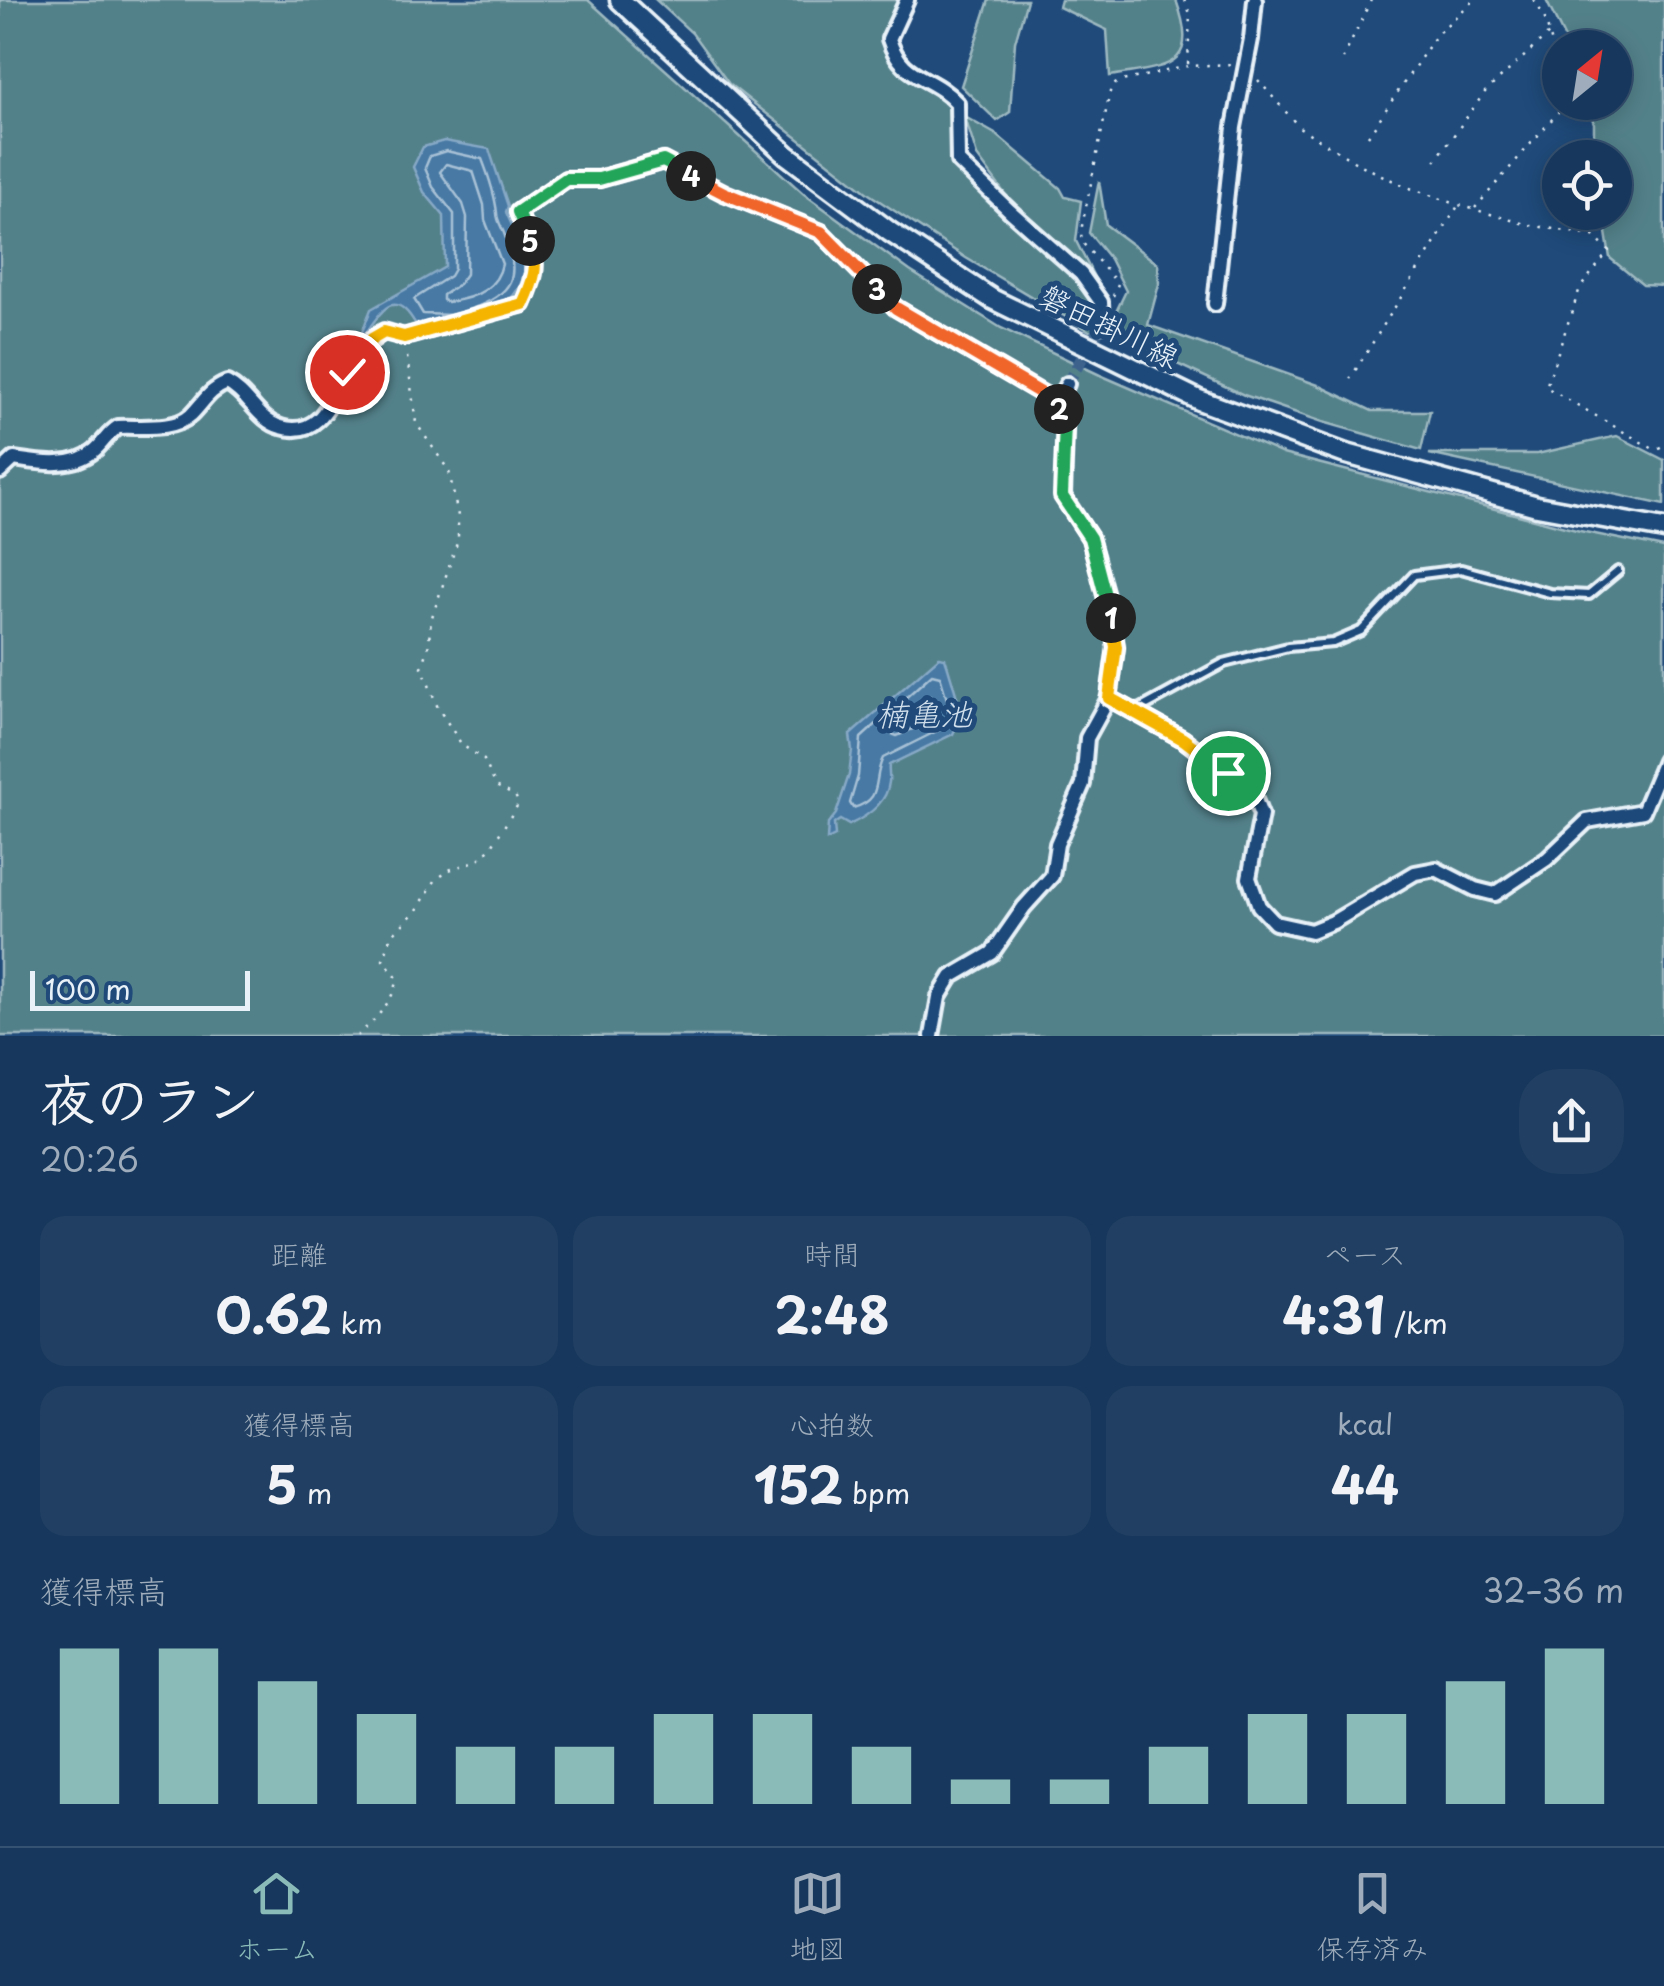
<!DOCTYPE html>
<html lang="ja">
<head>
<meta charset="utf-8">
<style>
	:root { --surface:#17385c; --page:#203f62; --text:#f1f3f6; --muted:#9eacbb; --line:#365272; --accent:#8bbbb9 }
	body { margin:0; font-family:"Playpen Sans","Klee One",sans-serif; background:var(--page); color:var(--text); height:100vh; display:flex; flex-direction:column; font-size:38px; white-space:nowrap }
	* { box-sizing:border-box; margin:0 }
	p { font-size:32px; color:var(--muted) }
	.icon { flex:none; width:55px; height:55px; fill:none; stroke:currentColor; stroke-width:2; stroke-linecap:round; stroke-linejoin:round }
	.map { position:relative; height:1036px; overflow:hidden }
	.panel { display:flex; flex-direction:column; background:var(--surface); flex:1 }
	.panel>* { flex:none }
	.needle { width:65px; rotate:30deg }
	.controls { position:absolute; left:1542px; top:30px; display:grid; gap:20px }
	.controls a { display:grid; place-items:center; width:90px; height:90px; border-radius:50%; background:var(--surface); box-shadow:0 5px 25px #0003,0 0 0 2px var(--line); font-size:50px }
	.scale { position:absolute; left:30px; bottom:25px; width:220px; box-sizing:border-box; padding-left:10px; border:5px solid #e8f1f8; border-top:0; font-size:28px; line-height:35px; white-space:nowrap; color:#e8f1f8; -webkit-text-stroke:8px #1f4a7a; paint-order:stroke }
	.pin { position:absolute; display:grid; place-items:center; width:85px; height:85px; color:#fff; margin:-42px; border:5px solid #fff; border-radius:50%; box-shadow:0 2px 10px #0007 }
	.km { position:absolute; width:50px; height:50px; margin:-25px; border-radius:50%; background:#222; color:#fff; font-size:28px; line-height:50px; text-align:center }
	.round { display:grid; place-items:center; flex:none; width:105px; height:105px; border-radius:40px; background:var(--page) }
	.summary { display:flex; align-items:center; justify-content:space-between; height:170px; padding:0 40px }
	h1 { font-size:55px; font-weight:700; line-height:75px }
	.stats { display:grid; grid-template-columns:repeat(3,1fr); gap:15px; height:170px; padding:10px 40px }
	.stats div { display:grid; align-content:center; border-radius:25px; background:var(--page); text-align:center }
	.stats b { font-size:50px; font-weight:700 }
	.stats small { font-size:28px; font-weight:400 }
	.stats p { font-size:28px }
	.chart { height:280px; padding:20px 40px }
	.chart p { display:flex; justify-content:space-between }
	.chart svg { width:100%; height:180px; margin-top:10px; stroke:var(--accent); stroke-width:6 }
	.dock { display:flex; justify-content:space-around; align-items:center; height:140px; border-top:2px solid var(--line); background:var(--surface); font-size:28px; color:var(--muted) }
	.dock a { display:grid; justify-items:center; gap:5px }
	.dock .selected { color:var(--accent) }
	.map>svg:first-child { display:block }
	.green { fill:#53818a; stroke:#9eb9c1; stroke-width:2.5 }
	.water { fill:#4779a4; stroke:#87a9c6; stroke-width:2.5 }
	.lines { fill:none; stroke-linecap:round; stroke-linejoin:round }
	.shore { stroke:#a8c1d6; stroke-width:2.5 }
	.minor-tunnel { stroke:#3d638d; stroke-width:12; stroke-dasharray:12 6; stroke-linecap:butt }
	.service-casing { stroke:#e8f1f8; stroke-width:14 }
	.minor-casing { stroke:#e8f1f8; stroke-width:20 }
	.secondary-casing { stroke:#e8f1f8; stroke-width:25 }
	.path { stroke:#e8f1f8; stroke-width:2.5; stroke-dasharray:2.5 8; stroke-linecap:butt }
	.service { stroke:#1f4a7a; stroke-width:6 }
	.minor { stroke:#1f4a7a; stroke-width:12 }
	.secondary { stroke:#1f4a7a; stroke-width:18 }
	.split-1-casing { stroke:#fff; stroke-width:20 }
	.split-2-casing { stroke:#fff; stroke-width:20 }
	.split-3-casing { stroke:#fff; stroke-width:20 }
	.split-4-casing { stroke:#fff; stroke-width:20 }
	.split-5-casing { stroke:#fff; stroke-width:20 }
	.split-6-casing { stroke:#fff; stroke-width:20 }
	.split-1 { stroke:#f5b400; stroke-width:12 }
	.split-2 { stroke:#22a559; stroke-width:12 }
	.split-3 { stroke:#f0652b; stroke-width:12 }
	.split-4 { stroke:#f0652b; stroke-width:12 }
	.split-5 { stroke:#22a559; stroke-width:12 }
	.split-6 { stroke:#f5b400; stroke-width:12 }
	.labels { text-anchor:middle; dominant-baseline:central; stroke-width:10; stroke-linejoin:round; paint-order:stroke }
	.street-label { font-size:30px; fill:#e8f1f8; stroke:#1f4a7a }
	.water-label { font-size:32px; font-style:italic; fill:#d0dfeb; stroke:#1f4a7a }
</style>
</head>
<body>
<div class="map">
<svg width="1664" height="1036" viewBox="0 0 1664 1036">
	<rect width="100%" height="100%" fill="#1f4a7a"/>
	<filter id="ink" filterUnits="userSpaceOnUse"><feTurbulence type="fractalNoise" baseFrequency=".01" numOctaves="2"/><feDisplacementMap in="SourceGraphic" scale="20" xChannelSelector="R" yChannelSelector="G"/><feConvolveMatrix kernelMatrix="1 2 1 2 8 2 1 2 1" color-interpolation-filters="sRGB"/></filter>
	<g filter="url(#ink)">
		<g class="green">
			<polygon points="0,0 588,0 804,194 910,271 1001,328 1100,375 1283,454 1580,531 1664,548 1664,1036 0,1036"/>
			<polygon points="656,0 908,0 889,39 904,68 957,103 959,161 1101,302 1098,336 966,258 869,194 729,84 692,33"/>
			<polygon points="989,0 1027,0 1015,42 1010,112 997,121 961,86"/>
			<path d="M1061,0H1176C1201,69 1167,66 1110,76L1107,30L1059,7Z"/>
			<polygon points="1546,0 1664,0 1664,286 1643,285 1610,258 1603,213 1615,212 1615,158 1594,157 1594,123 1586,103 1615,102 1615,48 1569,47"/>
			<polygon points="965,117 997,135 1060,188 1065,197 1081,201 1076,241 1097,283 1019,213 977,156"/>
			<polygon points="1099,181 1106,225 1158,264 1159,284 1148,325 1318,385 1372,411 1430,411 1421,450 1323,422 1244,395 1136,345 1112,320 1126,291 1110,259 1089,233"/>
			<polygon points="1617,436 1664,460 1664,505 1429,454 1537,454"/>
		</g>
		<g class="water">
			<path d="M444,141L489,149L508,206L506,212C512,227 525,248 525,263C526,314 454,331 415,323C394,287 382,311 365,334L362,332L371,309L445,267L444,216L424,192L413,167L423,147Z"/>
			<path d="M939,657L945,658L947,664L962,714L953,734L889,765C888,771 890,777 889,782C887,803 866,817 849,825L840,820L834,824L835,836L827,840L828,824L836,814L849,775L852,750L850,735Z"/>
		</g>
		<g class="lines">
			<g class="shore">
				<path d="M446,164L473,171L484,205L485,220L502,264C497,290 472,299 448,302L443,300V295L459,284L466,274L467,217L463,204L440,172Z"/>
				<path d="M452,315L423,314L414,299L450,276L454,269V214L433,187L425,168L430,156L446,151L482,159C489,177 495,195 497,213C497,221 503,229 505,236C521,277 513,294 471,309"/>
				<path d="M932,674L940,676L951,713L945,727L883,758C872,780 884,800 853,808L850,803L858,776L861,738Z"/>
				<polygon points="930,696 937,712 934,719 897,736 892,734 892,727"/>
			</g>
			<polyline class="minor-tunnel" points="1067,384 1102,324"/>
			<defs>
				<polyline id="service" points="1134,712 1224,663 1288,647 1333,643 1361,631 1414,575 1461,569 1550,593 1589,595 1618,571"/>
				<g id="minor">
					<path d="M907,0L889,39C902,81 931,74 957,103L958,161L1010,211L1081,274L1101,302L1102,324"/>
					<polyline points="1215,304 1234,127 1251,39 1255,0"/>
					<polyline points="1067,384 1057,402 1065,424 1063,496 1090,538 1111,613 1116,647 1109,698 1183,739 1252,792 1261,815 1249,878 1259,906 1275,923 1311,931 1333,922 1415,873 1436,869 1475,889 1495,894 1547,859 1587,821 1643,811 1664,761"/>
					<path d="M0,472L14,459C40,463 73,469 95,450C104,442 108,433 118,427C141,426 174,431 191,415C204,402 209,390 227,383C249,394 258,421 281,427C321,439 332,397 347,372C357,357 369,341 384,331L404,337L523,304C541,264 534,251 518,212L566,179H599L663,161L725,193L821,232L896,308L1057,402"/>
					<polyline points="932,1036 939,997 951,977 992,953 1024,907 1052,876 1057,844 1083,784 1087,738 1109,698"/>
				</g>
				<polyline id="secondary" points="620,0 787,155 890,232 992,299 1199,400 1343,453 1537,506 1664,529"/>
			</defs>
			<use href="#service" class="service-casing"/>
			<use href="#minor" class="minor-casing"/>
			<use href="#secondary" class="secondary-casing"/>
			<g class="path">
				<polyline points="1184,0 1190,13 1188,65"/>
				<polyline points="1534,0 1544,16 1560,71"/>
				<polyline points="1343,59 1371,0"/>
				<polyline points="1258,80 1299,127 1353,161 1404,186 1459,205 1525,224 1593,236 1609,251 1580,288 1546,387 1655,450 1664,445"/>
				<polyline points="1368,136 1437,34 1474,0"/>
				<polyline points="1435,161 1485,92 1550,33"/>
				<polyline points="1475,208 1567,102"/>
				<polyline points="1113,296 1118,284 1081,241 1082,226 1111,87 1118,82 1188,66 1233,64"/>
				<polyline points="1350,379 1458,206"/>
				<path d="M357,1036C375,1020 392,1003 398,979L383,960L392,935L417,910L435,881L449,870L478,860L491,847L519,803L515,796L496,786L484,760L462,745L438,708L422,667L428,650L431,620L458,540V516L449,471L416,423L406,349"/>
			</g>
			<use href="#service" class="service"/>
			<use href="#minor" class="minor"/>
			<use href="#secondary" class="secondary"/>
		</g>
	</g>
	<g class="lines" filter="url(#ink)">
		<defs>
			<polyline id="split-1" points="1111,618 1116,647 1109,698 1183,739 1228,773"/>
			<polyline id="split-2" points="1059,409 1065,424 1062,496 1090,538 1111,618"/>
			<polyline id="split-3" points="877,289 896,308 1056,402 1059,409"/>
			<polyline id="split-4" points="691,176 724,193 821,232 877,289"/>
			<polyline id="split-5" points="530,241 518,212 566,179 599,179 663,161 691,176"/>
			<path id="split-6" d="M347,372L372,339L384,332L404,337L523,304C533,282 540,266 530,241"/>
		</defs>
		<use href="#split-1" class="split-1-casing"/>
		<use href="#split-2" class="split-2-casing"/>
		<use href="#split-3" class="split-3-casing"/>
		<use href="#split-4" class="split-4-casing"/>
		<use href="#split-5" class="split-5-casing"/>
		<use href="#split-6" class="split-6-casing"/>
		<use href="#split-1" class="split-1"/>
		<use href="#split-2" class="split-2"/>
		<use href="#split-3" class="split-3"/>
		<use href="#split-4" class="split-4"/>
		<use href="#split-5" class="split-5"/>
		<use href="#split-6" class="split-6"/>
	</g>
	<g class="labels">
		<g class="street-label">
			<text transform="translate(1110 325) rotate(26)">磐田掛川線</text>
		</g>
		<g class="water-label">
			<text x="924" y="713">楠亀池</text>
		</g>
	</g>
</svg>
<div class="controls">
<a><svg class="needle" viewBox="-14 -14 28 28"><path d="M0-13l5 13h-10z" fill="#e53935"/><path d="M0 13l5-13h-10z" fill="#9eacbb"/></svg></a>
<a><svg class="icon" aria-label="locate" viewBox="0 0 24 24"><circle cx="12" cy="12" r="6"/><path d="M12 2v4M12 18v4M2 12h4M18 12h4"/></svg></a>
</div>
<div class="scale">100 m</div>
<div class="pin" style="left:1228px;top:773px;background:#1e9e55"><svg class="icon" aria-label="arrive" viewBox="0 0 24 24"><path d="M6 21V4h12l-3 4 3 4H6"/></svg></div>
<div class="pin" style="left:347px;top:372px;background:#d93025"><svg class="icon" aria-label="check" viewBox="0 0 24 24"><path d="M5 12l5 5 9-10"/></svg></div>
<b class="km" style="left:1111px;top:618px">1</b>
<b class="km" style="left:1059px;top:409px">2</b>
<b class="km" style="left:877px;top:289px">3</b>
<b class="km" style="left:691px;top:176px">4</b>
<b class="km" style="left:530px;top:241px">5</b>
</div>
<section class="panel">
<div class="summary"><div><h1>夜のラン</h1><p>20:26</p></div><a class="round"><svg class="icon" aria-label="share" viewBox="0 0 24 24"><path d="M12 15V3M7 8l5-5 5 5M5 13v7h14v-7"/></svg></a></div>
<div class="stats">
<div><p>距離</p><b>0.62<small> km</small></b></div>
<div><p>時間</p><b>2:48</b></div>
<div><p>ペース</p><b>4:31<small> /km</small></b></div>
</div>
<div class="stats">
<div><p>獲得標高</p><b>5<small> m</small></b></div>
<div><p>心拍数</p><b>152<small> bpm</small></b></div>
<div><p>kcal</p><b>44</b></div>
</div>
<div class="chart"><p><span>獲得標高</span>32–36 m</p>
<svg viewBox="0 0 160 44" preserveAspectRatio="none"><path d="M5 44V6M15 44V6M25 44V14M35 44V22M45 44V30M55 44V30M65 44V22M75 44V22M85 44V30M95 44V38M105 44V38M115 44V30M125 44V22M135 44V22M145 44V14M155 44V6"/></svg>
</div>
</section>
<nav class="dock">
<a class="selected"><svg class="icon" aria-label="home" viewBox="0 0 24 24"><path d="M3 11l9-7 9 7M6 9v11h12V9"/></svg>ホーム</a>
<a><svg class="icon" aria-label="map" viewBox="0 0 24 24"><path d="M3 6l6-2 6 2 6-2v14l-6 2-6-2-6 2zM9 4v14M15 6v14"/></svg>地図</a>
<a><svg class="icon" aria-label="saved" viewBox="0 0 24 24"><path d="M7 4h10v16l-5-4-5 4z"/></svg>保存済み</a>
</nav>
</body>
</html>
